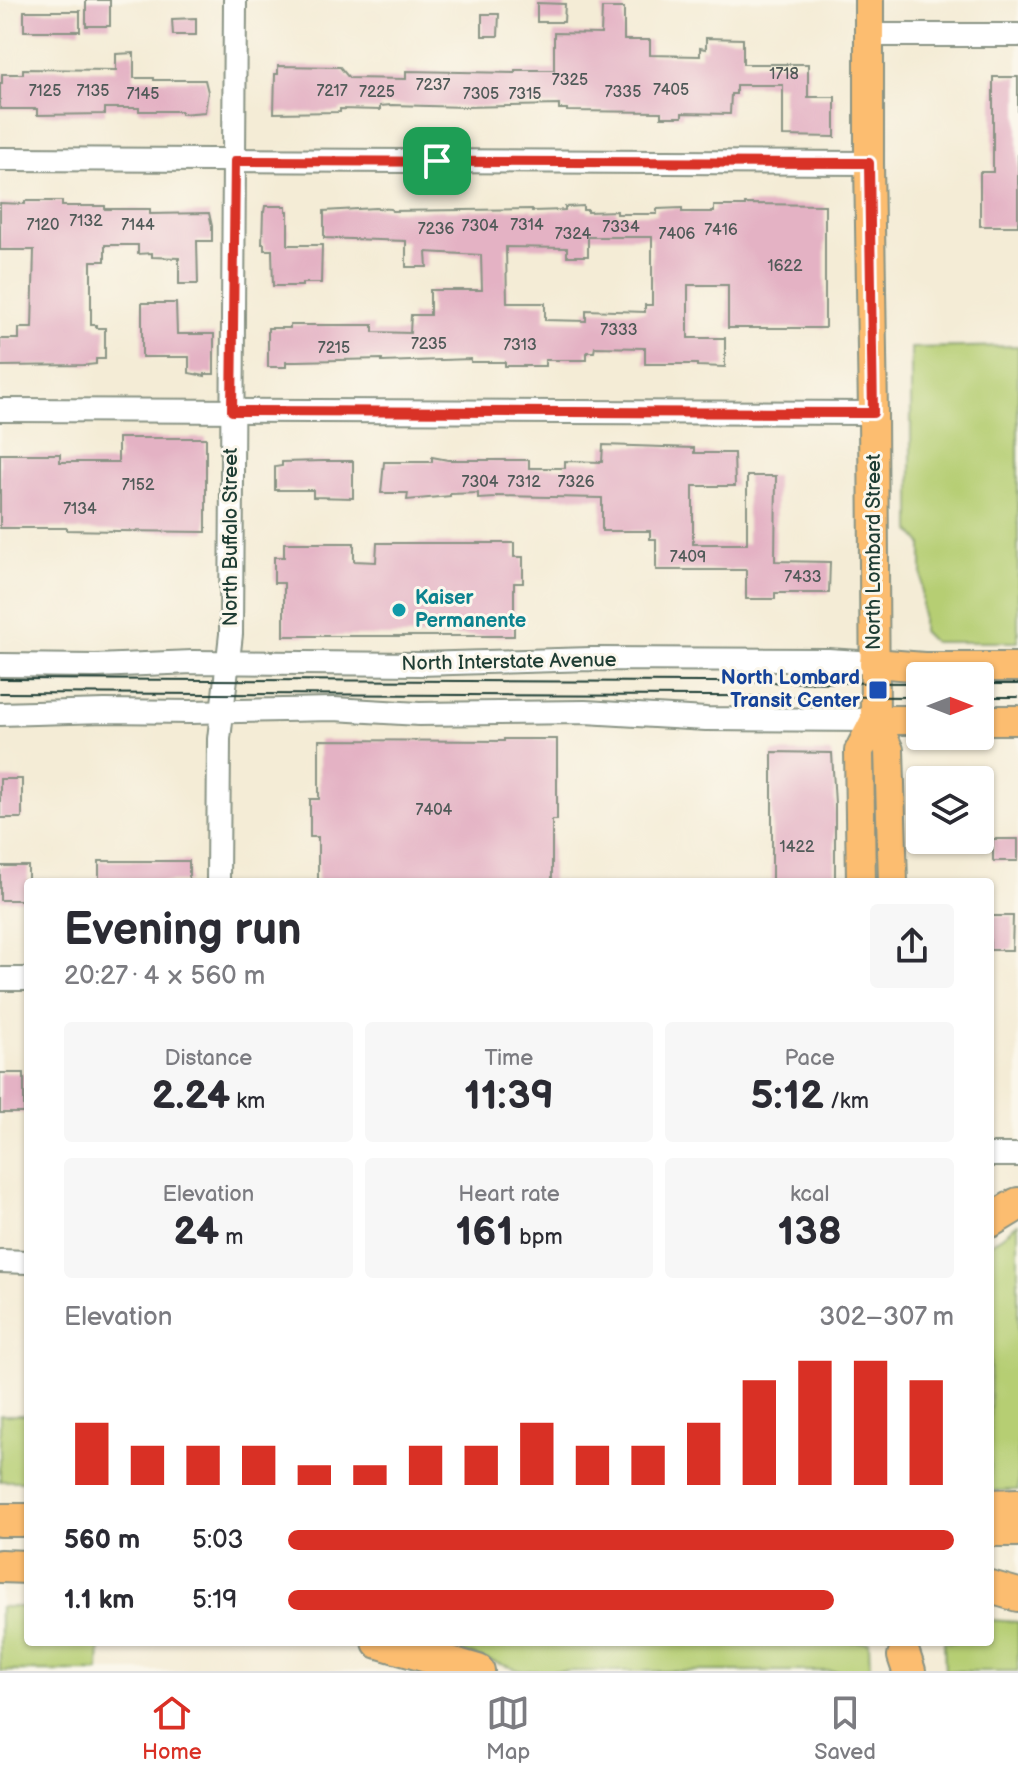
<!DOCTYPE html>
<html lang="en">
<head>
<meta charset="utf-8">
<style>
	:root { --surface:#fff; --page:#f7f7f7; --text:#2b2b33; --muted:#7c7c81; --line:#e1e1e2; --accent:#d93025 }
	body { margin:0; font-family:"Balsamiq Sans",sans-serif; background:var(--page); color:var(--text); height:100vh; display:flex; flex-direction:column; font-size:30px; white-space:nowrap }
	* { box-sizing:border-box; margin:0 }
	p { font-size:26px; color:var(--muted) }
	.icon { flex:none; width:44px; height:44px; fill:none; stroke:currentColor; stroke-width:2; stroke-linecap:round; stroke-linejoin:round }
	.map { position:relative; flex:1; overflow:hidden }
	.drawer { position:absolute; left:24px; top:878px; width:970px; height:768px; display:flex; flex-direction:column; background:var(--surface); border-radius:8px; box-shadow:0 2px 6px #0004 }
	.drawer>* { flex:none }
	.needle { width:52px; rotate:90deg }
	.controls { position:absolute; left:906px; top:662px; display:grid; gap:16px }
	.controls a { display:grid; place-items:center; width:88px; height:88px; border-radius:8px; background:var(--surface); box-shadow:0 2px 6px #0004; font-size:40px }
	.pin { position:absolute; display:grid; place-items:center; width:68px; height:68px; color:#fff; margin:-34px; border-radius:16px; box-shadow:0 4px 12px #0006 }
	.round { display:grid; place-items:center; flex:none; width:84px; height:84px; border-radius:8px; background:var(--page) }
	.head { display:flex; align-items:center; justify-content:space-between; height:136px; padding:0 40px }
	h1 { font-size:44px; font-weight:700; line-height:60px }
	.figures { display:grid; grid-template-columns:repeat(3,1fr); gap:12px; height:136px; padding:8px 40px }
	.figures div { display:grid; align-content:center; border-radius:8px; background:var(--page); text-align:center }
	.figures b { font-size:40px; font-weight:700 }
	.figures small { font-size:22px; font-weight:400 }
	.figures p { font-size:22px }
	.chart { height:224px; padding:16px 40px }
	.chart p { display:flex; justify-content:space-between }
	.chart svg { width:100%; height:144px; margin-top:8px; stroke:var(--accent); stroke-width:6 }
	ul { padding:0 40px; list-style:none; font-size:26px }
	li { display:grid; grid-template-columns:128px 96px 1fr; align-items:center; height:60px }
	li i { height:20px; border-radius:10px; background:var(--accent) }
	.tabs { display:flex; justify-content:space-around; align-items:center; height:112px; border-top:2px solid var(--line); background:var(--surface); font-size:22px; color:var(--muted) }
	.tabs a { display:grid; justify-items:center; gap:4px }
	.tabs .selected { color:var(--accent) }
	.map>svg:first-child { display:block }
	.green { fill:#b6ce73; stroke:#6a8654; stroke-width:2 }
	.building { fill:#e4b2c4; fill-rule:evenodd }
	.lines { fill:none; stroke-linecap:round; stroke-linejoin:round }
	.minor-casing { stroke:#8a9485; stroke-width:26 }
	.major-casing { stroke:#8a9485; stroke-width:32 }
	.highway-casing { stroke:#8a9485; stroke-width:36 }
	.minor { stroke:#fff; stroke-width:22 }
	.major { stroke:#fcbd6f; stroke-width:28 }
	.highway { stroke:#fcbd6f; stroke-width:32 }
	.tram { stroke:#1f3d34; stroke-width:2 }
	.route-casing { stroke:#fff; stroke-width:16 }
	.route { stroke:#d93025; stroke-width:10 }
	.culture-dot { fill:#0f9aa8; stroke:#fbf7ec; stroke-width:3 }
	.transit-dot { fill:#1a4fb4; stroke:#fbf7ec; stroke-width:3 }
	.labels { text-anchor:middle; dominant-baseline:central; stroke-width:6; stroke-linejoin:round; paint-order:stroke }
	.number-label { font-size:16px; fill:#505a58 }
	.street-label { font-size:20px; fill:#1f3d34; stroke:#fbf7ec }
	.culture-label { font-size:20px; font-weight:bold; fill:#0d838f; stroke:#fbf7ec; text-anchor:start }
	.transit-label { font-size:20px; font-weight:bold; fill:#164399; stroke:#fbf7ec; text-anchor:end }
</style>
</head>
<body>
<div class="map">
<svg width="1018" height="1671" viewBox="0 0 1018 1671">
	<rect width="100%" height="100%" fill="#fbf7ec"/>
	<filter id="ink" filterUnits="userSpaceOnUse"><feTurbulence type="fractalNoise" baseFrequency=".0125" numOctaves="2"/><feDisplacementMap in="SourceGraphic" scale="16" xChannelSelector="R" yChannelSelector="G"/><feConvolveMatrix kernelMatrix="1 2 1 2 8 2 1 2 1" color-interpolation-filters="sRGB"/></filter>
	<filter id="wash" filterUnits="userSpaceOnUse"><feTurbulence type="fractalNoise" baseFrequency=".006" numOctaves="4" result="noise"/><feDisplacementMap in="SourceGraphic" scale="32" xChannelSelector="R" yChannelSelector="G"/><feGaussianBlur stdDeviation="1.8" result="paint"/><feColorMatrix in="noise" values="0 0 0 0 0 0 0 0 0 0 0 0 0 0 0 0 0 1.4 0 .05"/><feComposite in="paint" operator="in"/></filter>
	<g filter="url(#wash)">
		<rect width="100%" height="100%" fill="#f4ecd6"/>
		<g class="green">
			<polygon points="1018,346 1018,642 933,642 922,631 922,544 911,531 911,348"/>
			<polygon points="1018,1224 1018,1490 990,1491 990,1245"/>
			<rect x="0" y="1415" width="28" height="66"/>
			<polygon points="0,1607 28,1607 28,1642 100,1642 99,1671 0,1671"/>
			<polygon points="990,1620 1018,1622 1018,1671 945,1671 944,1642 990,1642"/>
			<polygon points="431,1642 869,1642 870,1671 522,1671"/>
		</g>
		<g id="blocks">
			<g class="building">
				<rect x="86" y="0" width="24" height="26"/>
				<polygon points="537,3 565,4 564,22 537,22"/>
				<polygon points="602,8 624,8 624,40 650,40 650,55 700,56 700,48 706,49 706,38 743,39 743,64 808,64 808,97 835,97 835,137 783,136 783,85 736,85 736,94 731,94 730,114 682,113 682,117 661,117 661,112 567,111 567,109 559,109 559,105 465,107 392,105 380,106 380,110 340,109 340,112 274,113 275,74 278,74 278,66 340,67 349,78 406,79 406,71 515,73 515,70 554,70 554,33 601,34"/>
				<rect x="24" y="11" width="56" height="20"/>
				<polygon points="482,14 499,14 498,36 482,36"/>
				<polygon points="196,18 196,35 173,35 172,19"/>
				<polygon points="134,53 134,78 154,78 154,80 205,80 208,92 205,112 181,114 181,111 139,111 139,108 105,108 105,114 37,115 37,109 0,109 0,83 2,83 2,74 23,74 23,69 116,70 116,54"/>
				<polygon points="993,77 1018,77 1018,226 980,226 980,172 993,172"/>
				<polygon points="25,201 62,201 62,206 105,206 105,209 150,209 150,214 209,213 212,226 212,241 197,241 198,284 179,284 179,258 152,257 152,253 138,254 138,245 105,245 105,261 91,261 91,325 96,325 96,328 105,328 105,359 96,359 96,364 87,365 0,366 0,339 19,339 19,328 32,328 34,250 0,250 0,203 25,204"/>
				<path d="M745,204L825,205V328H728V285H688V338H725V367L697,366V364H645V348L595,347L594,352H587V360H545V366H505V362H471V359L382,362V359L297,361V362H286V367H268V328H290V325H373V332L410,333L411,315H430V290H482L481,255L426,252L427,267H406V241L324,238V211L375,208L391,209L392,211L532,209V211L565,210V207L583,206V210H588V212L617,211V214H657V209L682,208V212H714V206H745ZM588,237H652V305H645V312L586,310V321L545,320V303H507L506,247L567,248V256H588Z"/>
				<polygon points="265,206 286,206 286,211 288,211 288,245 322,245 321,283 302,283 302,286 273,286 272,250 264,250 264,244 262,244 263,212 264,212"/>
				<polygon points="142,303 176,303 177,334 214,334 214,374 205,374 205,376 189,373 189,357 142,357"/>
				<polygon points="118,438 206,438 206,532 118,531 67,530 67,528 0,528 0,454 60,454 60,462 118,462"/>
				<polygon points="603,445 694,448 694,453 734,453 735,486 693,486 693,544 747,544 747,476 776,476 775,561 830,562 829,593 775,593 775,599 746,599 746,570 656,570 656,539 650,539 650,531 602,531 602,498 496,496 495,498 478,499 478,493 450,494 450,496 407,500 408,493 381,493 384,462 432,462 432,457 448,460 529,460 529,468 565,468 565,461 602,462"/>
				<polygon points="324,461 353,461 353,498 313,497 313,490 275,490 275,467 282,466 282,462"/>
				<polygon points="284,543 354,543 354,561 376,562 377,543 514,543 514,557 523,557 523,583 514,583 514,636 284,636 284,583 274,583 274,557 284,557"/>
				<polygon points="504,739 557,739 557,820 552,820 552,882 318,882 318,837 310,837 310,799 319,799 319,740 504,741"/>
				<polygon points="772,752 832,753 835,804 835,882 772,882"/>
				<rect x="0" y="779" width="22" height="39"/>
				<rect x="993" y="839" width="25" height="22"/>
				<rect x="99" y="861" width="90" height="21"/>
				<rect x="0" y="866" width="28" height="34"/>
				<polygon points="990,916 1013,916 1012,950 990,950"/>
				<rect x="0" y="1073" width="24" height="40"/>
			</g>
		</g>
	</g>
	<g filter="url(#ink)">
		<use href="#blocks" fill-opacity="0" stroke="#8a9485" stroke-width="2"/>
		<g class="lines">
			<defs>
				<g id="minor">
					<polyline points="869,35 1018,35"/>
					<polyline points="0,159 869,163"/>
					<polyline points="0,410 873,413"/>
					<polyline points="0,665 96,666 193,662 420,664 591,659 828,660 874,663"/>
					<polyline points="0,714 105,711 190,712 334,709 419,714 585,712 706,719 875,720"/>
					<polyline points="218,882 219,739 231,634 235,0"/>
					<polyline points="0,979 28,979"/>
					<polyline points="990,1155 1018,1155"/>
					<polyline points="0,1261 28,1262"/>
				</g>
				<g id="major">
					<polyline points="869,0 869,163 873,413 875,720 889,750 893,882"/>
					<polyline points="874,663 924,667 1018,667"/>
					<polyline points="875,720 920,720"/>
					<polyline points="980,720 1018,720"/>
					<polyline points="861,882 859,751 875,720"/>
				</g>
				<g id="highway">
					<polyline points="990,1221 1018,1204"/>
					<polyline points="990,1506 1018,1505"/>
					<polyline points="0,1520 28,1520"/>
					<polyline points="990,1530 1018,1530"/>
					<polyline points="0,1566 28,1567"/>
					<polyline points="990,1587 1018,1595"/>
					<polyline points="379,1642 478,1671"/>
					<polyline points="904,1656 909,1671"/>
				</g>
			</defs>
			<use href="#minor" class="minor-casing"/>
			<use href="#major" class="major-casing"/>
			<use href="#highway" class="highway-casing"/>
			<use href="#minor" class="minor"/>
			<use href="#major" class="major"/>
			<use href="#highway" class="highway"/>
			<g class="tram">
				<polyline points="0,679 920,683"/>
				<polyline points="980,684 1018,684"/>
				<polyline points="0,693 920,697"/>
				<polyline points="980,697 1018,697"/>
			</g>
		</g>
	</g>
	<g class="lines" filter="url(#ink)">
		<defs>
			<polygon id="route" points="235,161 869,163 873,413 232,411"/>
		</defs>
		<use href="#route" class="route-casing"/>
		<use href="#route" class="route"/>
	</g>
	<circle class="culture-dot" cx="399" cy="610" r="8"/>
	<rect class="transit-dot" x="868" y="680" width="20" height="20" rx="4"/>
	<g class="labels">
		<g class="number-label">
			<text x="784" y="74">1718</text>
			<text x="570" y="80">7325</text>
			<text x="433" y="85">7237</text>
			<text x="671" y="90">7405</text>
			<text x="45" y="91">7125</text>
			<text x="93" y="91">7135</text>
			<text x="332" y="91">7217</text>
			<text x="377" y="92">7225</text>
			<text x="623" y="92">7335</text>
			<text x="143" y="94">7145</text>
			<text x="481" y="94">7305</text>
			<text x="525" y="94">7315</text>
			<text x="86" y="221">7132</text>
			<text x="43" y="225">7120</text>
			<text x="138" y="225">7144</text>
			<text x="527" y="225">7314</text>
			<text x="480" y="226">7304</text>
			<text x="621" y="227">7334</text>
			<text x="436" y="229">7236</text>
			<text x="721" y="230">7416</text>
			<text x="573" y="234">7324</text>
			<text x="677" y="234">7406</text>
			<text x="785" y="266">1622</text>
			<text x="619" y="330">7333</text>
			<text x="429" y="344">7235</text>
			<text x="520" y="345">7313</text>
			<text x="334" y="348">7215</text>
			<text x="480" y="482">7304</text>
			<text x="524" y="482">7312</text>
			<text x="576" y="482">7326</text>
			<text x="138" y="485">7152</text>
			<text x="80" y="509">7134</text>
			<text x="688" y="557">7409</text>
			<text x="803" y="577">7433</text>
			<text x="434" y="810">7404</text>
			<text x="797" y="847">1422</text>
		</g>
		<g class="street-label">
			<text transform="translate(231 537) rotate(-90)">North Buffalo Street</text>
			<text transform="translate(874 552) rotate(-90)">North Lombard Street</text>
			<text transform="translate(509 662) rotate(-1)">North Interstate Avenue</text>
		</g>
		<g class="culture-label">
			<text x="415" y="598">Kaiser<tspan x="415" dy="23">Permanente</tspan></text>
		</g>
		<g class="transit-label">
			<text x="860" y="678">North Lombard<tspan x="860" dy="23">Transit Center</tspan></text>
		</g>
	</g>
</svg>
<div class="controls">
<a><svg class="needle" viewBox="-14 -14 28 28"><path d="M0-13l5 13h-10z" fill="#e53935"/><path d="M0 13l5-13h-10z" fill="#7c7c81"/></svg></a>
<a><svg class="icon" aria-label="layers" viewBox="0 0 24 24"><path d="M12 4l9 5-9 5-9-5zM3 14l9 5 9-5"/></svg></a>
</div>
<div class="pin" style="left:437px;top:161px;background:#1e9e55"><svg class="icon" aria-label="arrive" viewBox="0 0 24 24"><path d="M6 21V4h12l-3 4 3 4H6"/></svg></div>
<section class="drawer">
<div class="head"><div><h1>Evening run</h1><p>20:27 · 4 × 560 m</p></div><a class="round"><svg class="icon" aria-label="share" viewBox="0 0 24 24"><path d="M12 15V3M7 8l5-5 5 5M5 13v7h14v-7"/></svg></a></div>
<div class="figures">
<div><p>Distance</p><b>2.24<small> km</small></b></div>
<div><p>Time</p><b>11:39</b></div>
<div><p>Pace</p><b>5:12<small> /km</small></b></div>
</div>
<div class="figures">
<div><p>Elevation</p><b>24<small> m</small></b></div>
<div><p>Heart rate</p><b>161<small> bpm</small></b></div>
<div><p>kcal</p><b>138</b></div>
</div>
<div class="chart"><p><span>Elevation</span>302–307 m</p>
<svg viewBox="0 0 160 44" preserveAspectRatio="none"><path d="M5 44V25M15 44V32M25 44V32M35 44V32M45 44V38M55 44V38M65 44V32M75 44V32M85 44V25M95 44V32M105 44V32M115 44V25M125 44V12M135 44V6M145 44V6M155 44V12"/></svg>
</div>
<ul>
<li><b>560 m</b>5:03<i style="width:100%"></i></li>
<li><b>1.1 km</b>5:19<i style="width:82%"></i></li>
</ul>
</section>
</div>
<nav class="tabs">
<a class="selected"><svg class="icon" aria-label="home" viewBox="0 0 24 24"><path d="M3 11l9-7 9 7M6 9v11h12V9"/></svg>Home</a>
<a><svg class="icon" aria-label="map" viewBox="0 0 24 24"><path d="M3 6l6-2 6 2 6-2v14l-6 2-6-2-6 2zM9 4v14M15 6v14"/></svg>Map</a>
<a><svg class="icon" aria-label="saved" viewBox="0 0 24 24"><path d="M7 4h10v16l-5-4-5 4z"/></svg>Saved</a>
</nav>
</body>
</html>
